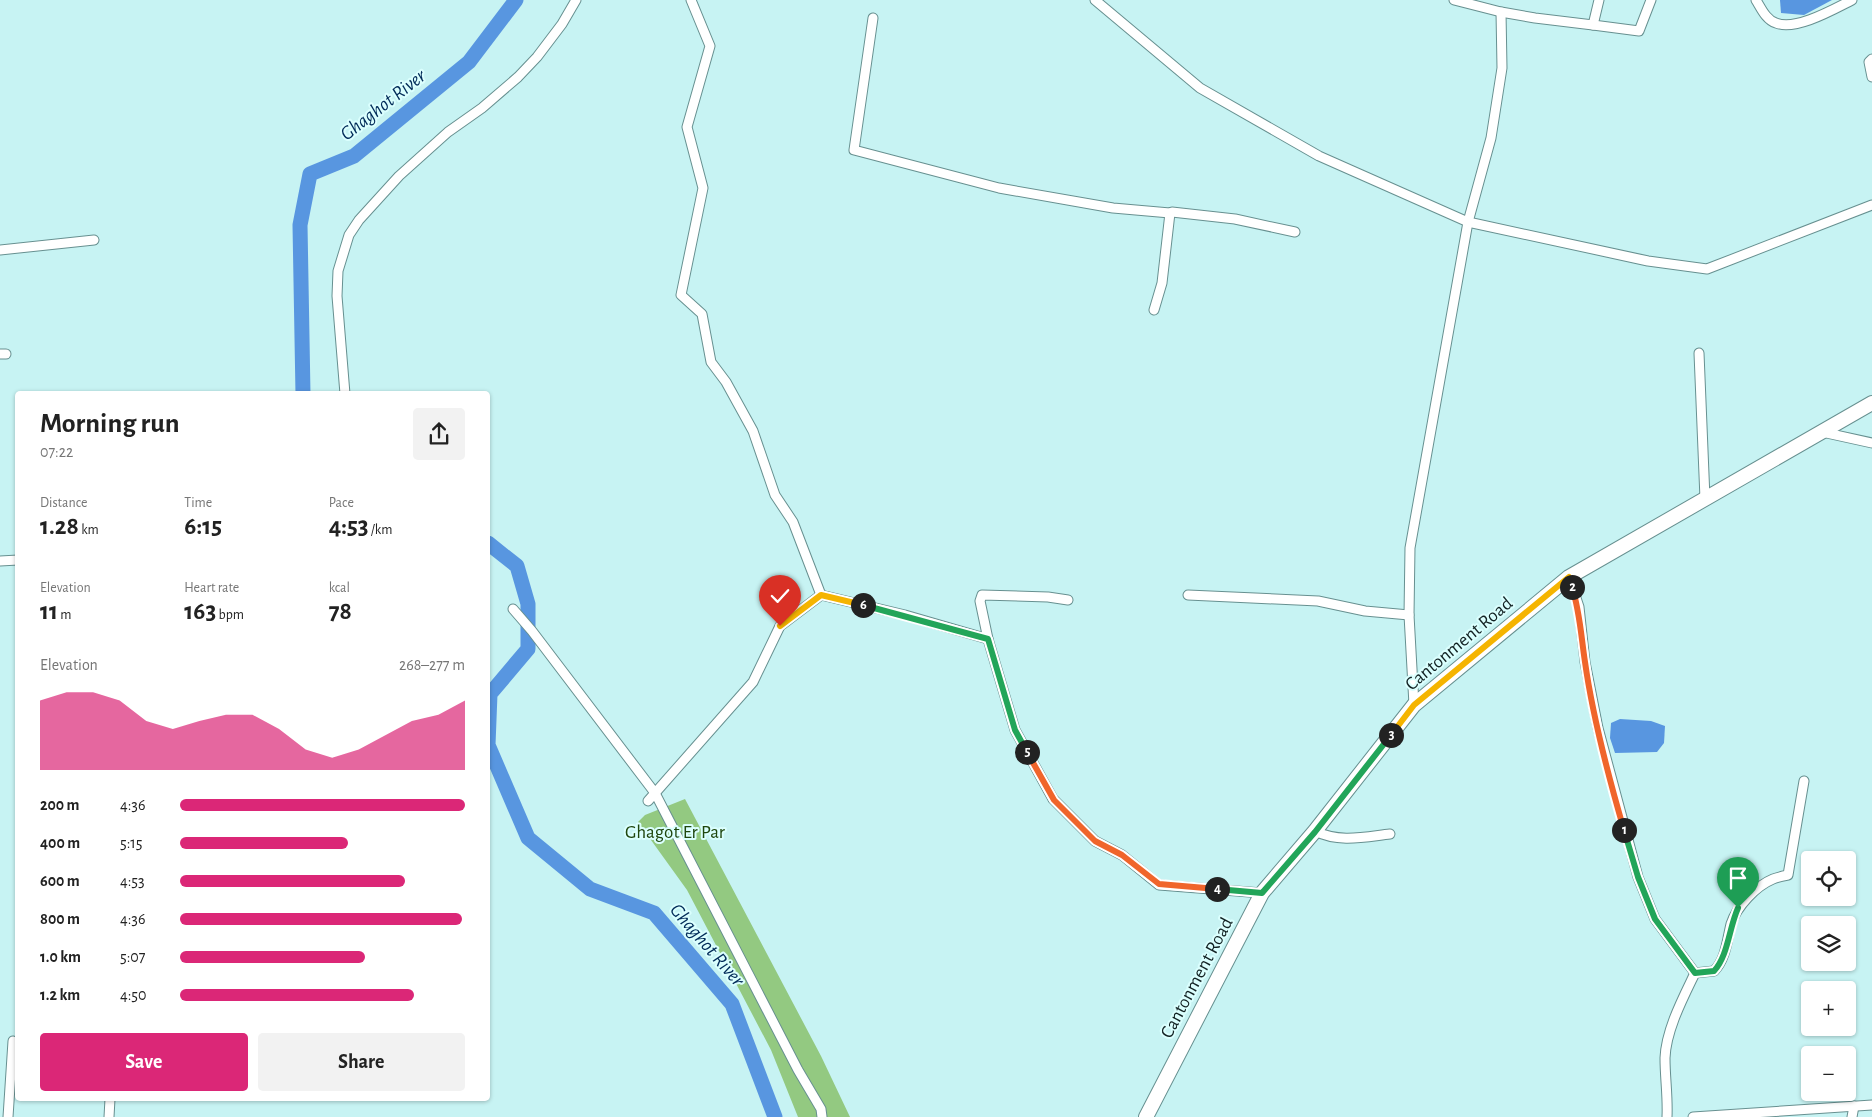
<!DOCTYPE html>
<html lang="en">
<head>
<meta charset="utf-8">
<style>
	:root { --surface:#fff; --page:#f2f2f2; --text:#222; --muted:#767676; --accent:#db2777 }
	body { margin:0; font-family:"Alegreya Sans",sans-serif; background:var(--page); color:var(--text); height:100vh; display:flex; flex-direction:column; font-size:19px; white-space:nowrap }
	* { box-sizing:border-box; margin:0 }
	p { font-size:16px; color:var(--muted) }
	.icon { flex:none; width:28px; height:28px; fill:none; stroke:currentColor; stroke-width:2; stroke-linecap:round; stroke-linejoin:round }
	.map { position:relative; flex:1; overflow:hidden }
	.details { position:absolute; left:15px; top:391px; width:475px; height:710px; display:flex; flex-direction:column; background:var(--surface); border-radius:5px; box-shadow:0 1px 4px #0004 }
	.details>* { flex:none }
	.controls { position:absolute; left:1801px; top:851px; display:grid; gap:10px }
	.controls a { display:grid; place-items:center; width:55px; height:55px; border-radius:5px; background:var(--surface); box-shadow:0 1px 4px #0004; font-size:25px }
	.pin { position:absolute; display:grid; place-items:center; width:42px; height:42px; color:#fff; margin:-51px -21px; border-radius:50% 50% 50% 0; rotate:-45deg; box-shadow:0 0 5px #0007 }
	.pin .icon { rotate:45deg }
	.km { position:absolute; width:25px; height:25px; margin:-12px; border-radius:50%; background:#222; color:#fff; font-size:14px; line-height:25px; text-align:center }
	.round { display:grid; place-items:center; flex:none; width:52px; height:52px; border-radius:5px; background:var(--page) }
	.head { display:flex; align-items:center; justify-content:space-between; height:85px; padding:0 25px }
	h1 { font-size:28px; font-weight:700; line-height:38px }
	.metrics { display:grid; grid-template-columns:repeat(3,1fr); gap:8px; height:85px; padding:5px 25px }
	.metrics div { display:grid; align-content:center }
	.metrics b { font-size:25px; font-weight:700 }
	.metrics small { font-size:14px; font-weight:400 }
	.metrics p { font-size:14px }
	.chart { height:140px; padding:10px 25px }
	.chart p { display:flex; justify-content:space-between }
	.chart svg { width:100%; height:90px; margin-top:5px; fill:var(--accent); opacity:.7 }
	.primary-button { display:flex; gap:10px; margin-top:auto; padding:10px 25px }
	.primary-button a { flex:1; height:58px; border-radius:5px; background:var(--accent); color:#fff; font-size:20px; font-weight:700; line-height:58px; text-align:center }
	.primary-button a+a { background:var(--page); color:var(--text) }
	ul { padding:0 25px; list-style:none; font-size:16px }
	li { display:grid; grid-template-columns:80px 60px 1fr; align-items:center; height:38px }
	li i { height:12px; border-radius:6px; background:var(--accent) }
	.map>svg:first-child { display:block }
	.green { fill:#93c981 }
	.water { fill:#5896e0 }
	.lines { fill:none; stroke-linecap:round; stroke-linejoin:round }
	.river { stroke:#5896e0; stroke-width:15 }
	.street-casing { stroke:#679090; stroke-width:11 }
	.secondary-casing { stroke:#679090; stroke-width:16 }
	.street { stroke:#fff; stroke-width:9 }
	.secondary { stroke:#fff; stroke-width:14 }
	.split-1-casing { stroke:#fff; stroke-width:10 }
	.split-2-casing { stroke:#fff; stroke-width:10 }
	.split-3-casing { stroke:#fff; stroke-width:10 }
	.split-4-casing { stroke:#fff; stroke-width:10 }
	.split-5-casing { stroke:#fff; stroke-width:10 }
	.split-6-casing { stroke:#fff; stroke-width:10 }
	.split-7-casing { stroke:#fff; stroke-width:10 }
	.split-1 { stroke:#22a559; stroke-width:6 }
	.split-2 { stroke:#f0652b; stroke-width:6 }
	.split-3 { stroke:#f5b400; stroke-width:6 }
	.split-4 { stroke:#22a559; stroke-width:6 }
	.split-5 { stroke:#f0652b; stroke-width:6 }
	.split-6 { stroke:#22a559; stroke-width:6 }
	.split-7 { stroke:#f5b400; stroke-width:6 }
	.labels { text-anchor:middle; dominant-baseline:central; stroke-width:4; stroke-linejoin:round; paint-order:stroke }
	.street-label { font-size:19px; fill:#122223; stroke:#dbfffe }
	.park-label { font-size:19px; fill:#1f460e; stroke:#dbfffe }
	.water-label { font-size:20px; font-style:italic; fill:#002b58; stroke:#dbfffe }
</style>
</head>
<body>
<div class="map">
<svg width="1872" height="1117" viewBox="0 0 1872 1117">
	<rect width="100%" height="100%" fill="#c7f3f3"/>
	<polygon class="green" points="685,799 821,1056 850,1117 798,1117 771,1050 687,890 638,822 645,815"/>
	<g class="water">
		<polygon points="1780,0 1832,0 1804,15 1781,13"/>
		<polygon points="1620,719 1651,721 1665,726 1664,743 1657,752 1615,753 1610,738 1611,723"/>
	</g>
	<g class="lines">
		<g class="river">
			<polyline points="303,394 300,225 310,174 354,156 469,62 516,0"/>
			<polyline points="488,543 517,566 528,604 528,649 490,694 488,745 528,838 590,889 654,913 732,1004 775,1117"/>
		</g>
		<defs>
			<g id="street">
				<polyline points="691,0 710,46 687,127 703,188 681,295 702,314 711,362 726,382 753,431 775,495 793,522 821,595"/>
				<polyline points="1095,0 1200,88 1319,156 1468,222 1648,261 1707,269 1872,205"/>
				<polyline points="1454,0 1501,12 1535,18 1593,25 1599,0"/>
				<path d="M1756,0C1761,8 1766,20 1776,23C1796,31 1834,9 1852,0"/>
				<polyline points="873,18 854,150 999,188 1113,208 1170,213 1172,212 1235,219 1295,232"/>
				<polyline points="1593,25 1639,31 1651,0"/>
				<polyline points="1872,59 1869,62 1872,77"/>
				<polyline points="0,250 94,240"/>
				<polyline points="1154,310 1162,283 1170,213"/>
				<polyline points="1699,353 1705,499"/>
				<polyline points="0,354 6,354"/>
				<polyline points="345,394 337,296 338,271 349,235 359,220 399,176 448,132 482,108 518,77 537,57 562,24 576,0"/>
				<polyline points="1822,432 1872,443"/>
				<polyline points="0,561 18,560"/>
				<polyline points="1569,577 1579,607 1585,662 1598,728 1638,877 1655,919 1695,973"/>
				<polyline points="1188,595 1318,601 1365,611 1409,615"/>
				<polyline points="513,609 532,631 655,793 798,1070 821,1109 822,1117"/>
				<polyline points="988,639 980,601 982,595 1048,597 1068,600"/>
				<polyline points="1414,705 1409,615 1410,548 1468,222 1491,138 1502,68 1501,12"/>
				<polyline points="648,801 753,682 780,626 821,595 905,615 988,639 1015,730 1053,799 1095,841 1122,855 1159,885 1262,893"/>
				<path d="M1315,831C1339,843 1364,837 1390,834"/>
				<polyline points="8,1117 13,1041"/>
				<polyline points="109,1117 110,1099"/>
				<path d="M1667,1117C1668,1097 1665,1078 1665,1058C1666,1030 1683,998 1695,973L1714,971C1726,959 1727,940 1731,924C1737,906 1756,886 1773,879C1778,877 1783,876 1788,875L1804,781"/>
				<polyline points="1693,1117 1872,1105"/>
				<polyline points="1852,1117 1854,1106"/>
			</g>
			<polyline id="secondary" points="1146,1117 1262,893 1315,831 1414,705 1569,577 1872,403"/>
		</defs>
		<use href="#street" class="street-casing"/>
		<use href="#secondary" class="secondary-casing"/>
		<use href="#street" class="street"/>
		<use href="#secondary" class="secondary"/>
	</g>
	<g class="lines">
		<defs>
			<path id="split-1" d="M1624,830L1638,877L1655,919L1695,973L1714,971C1728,956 1729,928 1738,908"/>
			<path id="split-2" d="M1572,587C1580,612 1581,636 1585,662C1593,719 1608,775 1624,830"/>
			<polyline id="split-3" points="1391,735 1414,705 1569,577 1572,587"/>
			<polyline id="split-4" points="1217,889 1262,893 1315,832 1391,735"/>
			<polyline id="split-5" points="1027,752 1054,800 1095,841 1122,855 1159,884 1217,889"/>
			<polyline id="split-6" points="863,605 988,639 1015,730 1027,752"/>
			<polyline id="split-7" points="780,626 821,595 863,605"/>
		</defs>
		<use href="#split-1" class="split-1-casing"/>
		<use href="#split-2" class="split-2-casing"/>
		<use href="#split-3" class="split-3-casing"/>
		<use href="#split-4" class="split-4-casing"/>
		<use href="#split-5" class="split-5-casing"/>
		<use href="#split-6" class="split-6-casing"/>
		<use href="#split-7" class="split-7-casing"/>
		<use href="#split-1" class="split-1"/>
		<use href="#split-2" class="split-2"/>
		<use href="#split-3" class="split-3"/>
		<use href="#split-4" class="split-4"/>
		<use href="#split-5" class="split-5"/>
		<use href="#split-6" class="split-6"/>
		<use href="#split-7" class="split-7"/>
	</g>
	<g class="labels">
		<g class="street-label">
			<text transform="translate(1459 644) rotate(-40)">Cantonment Road</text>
			<text transform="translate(1197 978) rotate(-62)">Cantonment Road</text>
		</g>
		<g class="park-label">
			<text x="675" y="832">Ghagot Er Par</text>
		</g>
		<g class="water-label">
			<text transform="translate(383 105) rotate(-38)">Ghaghot River</text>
			<text transform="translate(707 945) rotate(49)">Ghaghot River</text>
		</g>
	</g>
</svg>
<div class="controls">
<a><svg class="icon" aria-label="locate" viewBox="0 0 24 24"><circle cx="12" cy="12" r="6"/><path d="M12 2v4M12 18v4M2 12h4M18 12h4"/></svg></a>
<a><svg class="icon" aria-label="layers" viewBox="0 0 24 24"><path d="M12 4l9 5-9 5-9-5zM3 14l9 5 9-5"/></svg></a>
<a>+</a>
<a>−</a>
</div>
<div class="pin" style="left:1738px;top:908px;background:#1e9e55"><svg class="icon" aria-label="arrive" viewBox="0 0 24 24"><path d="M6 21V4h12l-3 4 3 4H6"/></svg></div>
<div class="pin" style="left:780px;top:626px;background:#d93025"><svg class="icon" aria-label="check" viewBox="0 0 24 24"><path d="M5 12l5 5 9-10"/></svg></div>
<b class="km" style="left:1624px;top:830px">1</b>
<b class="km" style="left:1572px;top:587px">2</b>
<b class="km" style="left:1391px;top:735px">3</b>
<b class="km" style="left:1217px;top:889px">4</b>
<b class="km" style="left:1027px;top:752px">5</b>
<b class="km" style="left:863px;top:605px">6</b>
<section class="details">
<div class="head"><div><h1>Morning run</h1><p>07:22</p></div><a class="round"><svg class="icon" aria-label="share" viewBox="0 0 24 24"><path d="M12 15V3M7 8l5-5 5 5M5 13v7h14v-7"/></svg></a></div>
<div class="metrics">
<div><p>Distance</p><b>1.28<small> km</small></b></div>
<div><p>Time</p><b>6:15</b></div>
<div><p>Pace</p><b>4:53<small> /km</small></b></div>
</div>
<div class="metrics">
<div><p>Elevation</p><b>11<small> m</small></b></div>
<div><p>Heart rate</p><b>163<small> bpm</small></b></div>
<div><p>kcal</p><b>78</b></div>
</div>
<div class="chart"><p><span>Elevation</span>268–277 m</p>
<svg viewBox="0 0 160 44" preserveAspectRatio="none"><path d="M0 44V10L10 6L20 6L30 10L40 20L50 24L60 20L70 17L80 17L90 24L100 34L110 38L120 34L130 27L140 20L150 17L160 10V44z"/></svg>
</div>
<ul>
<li><b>200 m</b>4:36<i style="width:100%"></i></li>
<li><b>400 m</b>5:15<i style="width:59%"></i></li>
<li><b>600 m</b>4:53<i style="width:79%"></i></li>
<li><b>800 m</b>4:36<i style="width:99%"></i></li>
<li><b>1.0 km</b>5:07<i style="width:65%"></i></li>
<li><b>1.2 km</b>4:50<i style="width:82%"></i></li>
</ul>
<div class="primary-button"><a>Save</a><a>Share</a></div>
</section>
</div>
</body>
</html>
